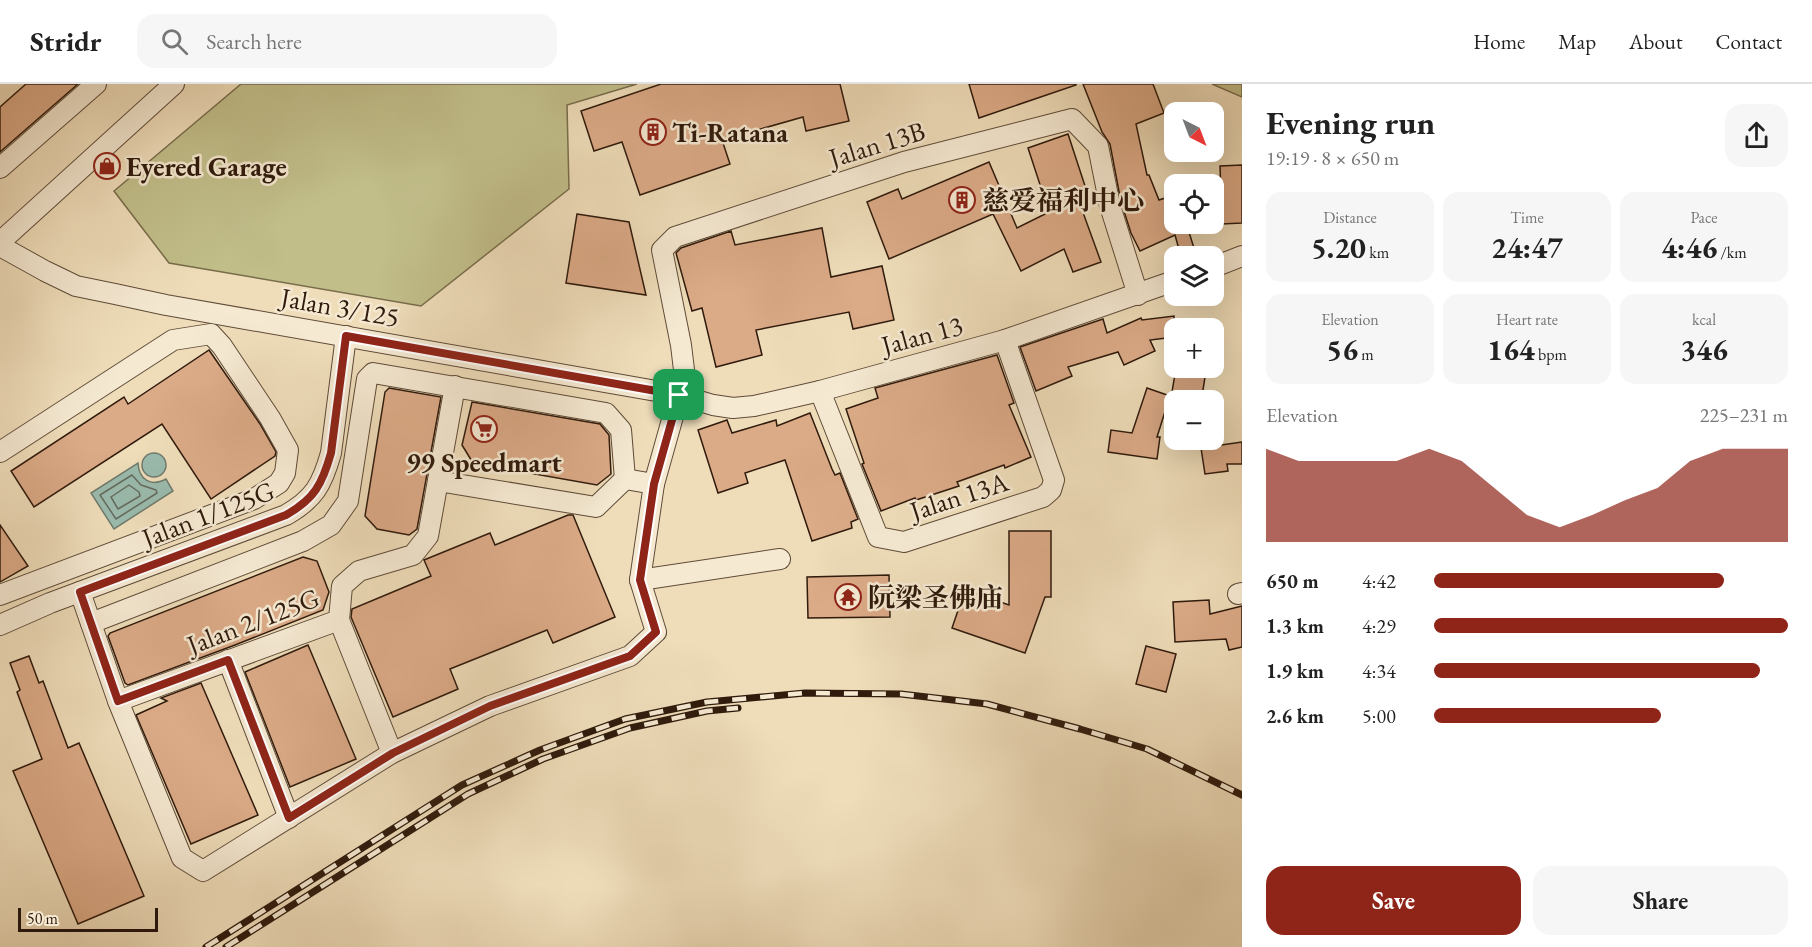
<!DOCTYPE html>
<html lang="en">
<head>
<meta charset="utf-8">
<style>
	:root { --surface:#fff; --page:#f6f6f6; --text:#222; --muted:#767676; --line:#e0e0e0; --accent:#8f2418 }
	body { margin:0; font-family:"EB Garamond","Noto Serif SC",serif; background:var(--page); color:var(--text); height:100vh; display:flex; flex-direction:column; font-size:22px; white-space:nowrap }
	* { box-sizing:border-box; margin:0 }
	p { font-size:20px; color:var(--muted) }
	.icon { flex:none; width:33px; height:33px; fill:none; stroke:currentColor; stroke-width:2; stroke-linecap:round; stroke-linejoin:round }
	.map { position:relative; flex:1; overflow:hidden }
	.panel { display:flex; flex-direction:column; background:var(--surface); width:570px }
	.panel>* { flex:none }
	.needle { width:39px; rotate:138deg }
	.tools { position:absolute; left:1164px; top:18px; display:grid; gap:12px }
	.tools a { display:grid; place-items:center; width:60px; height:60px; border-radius:12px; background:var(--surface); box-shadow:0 6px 24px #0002; font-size:30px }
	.scale { position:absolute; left:18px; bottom:15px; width:140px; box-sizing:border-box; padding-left:6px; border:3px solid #2f1a0c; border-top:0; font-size:16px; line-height:21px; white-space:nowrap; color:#2f1a0c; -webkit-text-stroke:4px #f5e9d2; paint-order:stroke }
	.pin { position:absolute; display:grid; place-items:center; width:51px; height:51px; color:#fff; margin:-26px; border-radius:12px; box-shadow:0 3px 9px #0006 }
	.round { display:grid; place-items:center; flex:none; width:63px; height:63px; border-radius:18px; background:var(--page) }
	.headline { display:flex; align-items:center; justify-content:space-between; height:102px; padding:0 24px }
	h1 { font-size:33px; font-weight:700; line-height:45px }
	.metrics { display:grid; grid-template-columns:repeat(3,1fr); gap:9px; height:102px; padding:6px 24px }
	.metrics div { display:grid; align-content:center; border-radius:15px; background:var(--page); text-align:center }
	.metrics b { font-size:30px; font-weight:700 }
	.metrics small { font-size:16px; font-weight:400 }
	.metrics p { font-size:16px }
	.chart { height:168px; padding:12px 24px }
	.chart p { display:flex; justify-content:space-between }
	.chart svg { width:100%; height:108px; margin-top:6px; fill:var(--accent); opacity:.7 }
	.cta { display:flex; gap:12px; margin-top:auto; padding:12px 24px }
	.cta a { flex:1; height:69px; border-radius:18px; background:var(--accent); color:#fff; font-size:24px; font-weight:700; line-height:69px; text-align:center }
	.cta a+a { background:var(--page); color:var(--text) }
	ul { padding:0 24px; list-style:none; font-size:20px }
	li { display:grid; grid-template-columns:96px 72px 1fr; align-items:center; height:45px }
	li i { height:15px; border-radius:8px; background:var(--accent) }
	header { display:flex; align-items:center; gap:36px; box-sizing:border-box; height:84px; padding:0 30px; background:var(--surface); border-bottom:2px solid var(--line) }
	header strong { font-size:28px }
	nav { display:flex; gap:33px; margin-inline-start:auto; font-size:21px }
	.search { width:420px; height:54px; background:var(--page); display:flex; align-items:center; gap:15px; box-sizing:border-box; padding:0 21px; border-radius:18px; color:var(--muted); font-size:22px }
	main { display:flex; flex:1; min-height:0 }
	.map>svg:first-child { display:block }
	.green { fill:#c1be8a; stroke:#786c4b; stroke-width:1.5 }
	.water { fill:#9abcaf; stroke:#6f7b6e; stroke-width:1.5 }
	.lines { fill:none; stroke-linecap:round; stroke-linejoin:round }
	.shore { stroke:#646b5e; stroke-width:1.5 }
	.building { fill:#dbaa87; stroke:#2f1a0c; stroke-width:1.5 }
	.minor-casing { stroke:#5f4b38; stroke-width:22 }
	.minor { stroke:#f5e9d2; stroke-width:20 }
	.rail-casing { stroke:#2f1a0c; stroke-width:7 }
	.rail { stroke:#f5e9d2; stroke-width:4.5; stroke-dasharray:14; stroke-linecap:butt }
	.route-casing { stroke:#fff; stroke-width:12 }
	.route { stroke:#8f2418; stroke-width:8 }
	.labels { text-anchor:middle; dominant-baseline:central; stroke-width:5; stroke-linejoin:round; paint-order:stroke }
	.poi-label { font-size:27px; font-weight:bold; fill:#2f1a0c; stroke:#f5e9d2; text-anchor:start }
	.street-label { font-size:27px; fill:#2f1a0c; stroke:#f5e9d2 }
</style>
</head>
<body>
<header>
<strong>Stridr</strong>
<div class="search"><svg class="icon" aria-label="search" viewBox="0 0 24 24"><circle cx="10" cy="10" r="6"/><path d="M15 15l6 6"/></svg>Search here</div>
<nav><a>Home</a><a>Map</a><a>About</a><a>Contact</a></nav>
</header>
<main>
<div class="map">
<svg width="1242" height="863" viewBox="0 0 1242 863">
	<rect width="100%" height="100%" fill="#efddba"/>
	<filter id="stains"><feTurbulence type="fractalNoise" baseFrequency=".00333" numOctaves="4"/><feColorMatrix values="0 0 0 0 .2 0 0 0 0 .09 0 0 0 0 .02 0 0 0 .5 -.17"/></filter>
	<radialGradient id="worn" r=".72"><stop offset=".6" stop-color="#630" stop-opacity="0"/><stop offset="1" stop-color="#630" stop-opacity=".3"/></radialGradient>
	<g class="green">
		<polygon points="241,0 637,0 567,21 569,105 421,222 169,179 114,107"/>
		<polygon points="1212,0 1242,0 1242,13"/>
	</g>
	<g class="water">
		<circle cx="154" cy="381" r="12"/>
		<path d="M138,379C139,396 151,403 166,395L173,407L114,445L91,409Z"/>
	</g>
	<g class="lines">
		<g class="shore">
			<polygon points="132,391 141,401 156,406 157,409 116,435 100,411"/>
			<polygon points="129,401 139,408 140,412 118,425 111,413"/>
		</g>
	</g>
	<g class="building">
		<polygon points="26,0 78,0 0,68 0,23"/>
		<polygon points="661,0 840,0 849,37 806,47 803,33 722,56 730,80 640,111 622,58 594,67 581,27"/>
		<polygon points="969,0 1076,0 1076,1 979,34"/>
		<polygon points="1083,0 1153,0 1164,29 1136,40 1147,91 1149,91 1159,116 1174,111 1174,140 1200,140 1188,145 1194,164 1180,169 1175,151 1140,167 1131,149 1121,118 1110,60 1102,48"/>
		<polygon points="1068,50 1087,108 1077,112 1101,178 1073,188 1064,165 1021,187 993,130 889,175 867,118 898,105 902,115 989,78 1017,144 1049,128 1028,64"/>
		<polygon points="1242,81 1242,139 1222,140 1220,82"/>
		<polygon points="577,130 629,138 646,211 566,199"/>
		<polygon points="822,144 831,193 882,182 894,236 853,245 849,228 756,246 762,271 716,283 702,224 692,227 676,169 681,164 731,147 735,161"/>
		<polygon points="1174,232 1174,253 1150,256 1155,267 1124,281 1118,268 1068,283 1072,292 1036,307 1020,263 1103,235 1107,249 1141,234 1142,236"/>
		<polygon points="209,266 260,340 276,368 275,372 211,415 162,340 34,423 11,387 124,313 128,320"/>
		<polygon points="997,271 1014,319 1009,321 1031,373 1005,384 1004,381 957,398 959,402 916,416 915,414 881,427 862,380 864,379 846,325 878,314 875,304"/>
		<polygon points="1176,284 1206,287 1202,312 1172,308"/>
		<polygon points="389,304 441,313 417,445 409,451 377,445 365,432 385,308"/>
		<polygon points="1147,304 1170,312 1157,353 1160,353 1157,375 1108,368 1111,346 1132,349"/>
		<polygon points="472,318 600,340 609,351 611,390 597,401 473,379 462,361"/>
		<polygon points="810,329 832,385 835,391 840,389 858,435 851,438 852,444 812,457 785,376 745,389 748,399 718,409 698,346 727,336 732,349 776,336 777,342"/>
		<polygon points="1242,358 1242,380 1227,380 1228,387 1205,390 1201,364"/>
		<polygon points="568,431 573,431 615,533 553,559 547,546 450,585 458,605 393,633 351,533 352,525 431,492 424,476 490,449 495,461"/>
		<polygon points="0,441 28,482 0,498"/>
		<polygon points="1009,447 1051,447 1051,513 1045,513 1025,569 952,544 965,506 1009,521"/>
		<polygon points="303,473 317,477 329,508 323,526 235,561 128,601 125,599 108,552 110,549"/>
		<polygon points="889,491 890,533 808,534 807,493"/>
		<polygon points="1209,516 1210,530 1242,522 1242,563 1229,566 1226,555 1175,558 1173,518"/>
		<polygon points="308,561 356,675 290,703 245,588"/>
		<polygon points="1146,562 1176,570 1166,608 1136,600"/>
		<polygon points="29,572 39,599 43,597 68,664 79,659 144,812 78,840 13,687 42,675 17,608 20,606 10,579"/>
		<polygon points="201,599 258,731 191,760 136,631 167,617 161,614"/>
	</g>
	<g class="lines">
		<defs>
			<g id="minor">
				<polyline points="0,84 96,0"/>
				<polyline points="0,158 174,0"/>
				<polyline points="0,162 45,187 76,202 115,210 166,221 679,311 713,321 733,324 754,322 820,307 1005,256 1174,197"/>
				<polyline points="1214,183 1242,172"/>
				<polyline points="820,307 878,453 904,458 1043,413 1051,406 1054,396 1005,256"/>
				<polyline points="0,368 173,256 211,250 222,262 270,334 288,366 285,389 279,399 254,415 0,511"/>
				<polyline points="438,397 596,423 625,395 654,400"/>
				<polyline points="640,496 780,475"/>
				<polyline points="80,508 118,617 182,774 203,787 392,669 490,622 630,572 656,548 640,496 654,400 679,311 684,286 681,261 662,166 675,153 904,78 1072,35 1098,62 1110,122 1138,211"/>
				<polyline points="1238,510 1242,509"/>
				<polyline points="339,536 392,669"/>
				<polyline points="91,539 303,457 331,441 348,417 367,295 373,289 606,329 621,346 625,395"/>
				<path d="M0,541L50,519L286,431C314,415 322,401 331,369L346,252"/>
				<polyline points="228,576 289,734"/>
				<polyline points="118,617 339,536 342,502 359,487 413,471 428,452 455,302"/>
			</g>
		</defs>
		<use href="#minor" class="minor-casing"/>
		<use href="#minor" class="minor"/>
		<defs>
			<g id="rail">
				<polyline points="206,863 462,701 540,666 625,635 707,618 805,609 901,610 987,620 1080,645 1147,665 1242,711"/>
				<polyline points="226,863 468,710 543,675 630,644 707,627 738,624"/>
			</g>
		</defs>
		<use href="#rail" class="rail-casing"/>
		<use href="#rail" class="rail"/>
	</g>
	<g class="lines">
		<defs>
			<path id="route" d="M346,252L679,311L654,400L640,496L656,548L630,572L490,622L393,669L289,734L228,576L118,617L80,508L286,431C314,415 322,401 331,369Z"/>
		</defs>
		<use href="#route" class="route-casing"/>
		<use href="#route" class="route"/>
	</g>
	<defs>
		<symbol id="building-ring" viewBox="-11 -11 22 22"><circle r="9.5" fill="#f5e9d2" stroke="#8f2418" stroke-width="1.5"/><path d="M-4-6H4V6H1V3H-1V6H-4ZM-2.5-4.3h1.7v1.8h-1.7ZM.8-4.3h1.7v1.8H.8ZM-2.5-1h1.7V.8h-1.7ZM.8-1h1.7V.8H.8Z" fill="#8f2418"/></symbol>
		<symbol id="shop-ring" viewBox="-11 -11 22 22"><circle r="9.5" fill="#f5e9d2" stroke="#8f2418" stroke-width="1.5"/><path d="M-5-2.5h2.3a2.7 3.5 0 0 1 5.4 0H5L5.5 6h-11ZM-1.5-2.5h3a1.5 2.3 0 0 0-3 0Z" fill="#8f2418"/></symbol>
		<symbol id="supermarket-ring" viewBox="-11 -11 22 22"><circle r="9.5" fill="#f5e9d2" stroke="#8f2418" stroke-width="1.5"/><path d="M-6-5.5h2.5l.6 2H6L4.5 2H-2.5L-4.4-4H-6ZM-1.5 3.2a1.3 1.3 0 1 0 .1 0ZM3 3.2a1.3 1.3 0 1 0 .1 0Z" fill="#8f2418"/></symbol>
		<symbol id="temple-ring" viewBox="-11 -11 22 22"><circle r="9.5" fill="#f5e9d2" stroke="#8f2418" stroke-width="1.5"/><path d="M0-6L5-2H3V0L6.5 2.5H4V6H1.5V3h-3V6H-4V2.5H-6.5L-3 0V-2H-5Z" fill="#8f2418"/></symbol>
	</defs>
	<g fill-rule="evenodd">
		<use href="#building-ring" x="638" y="33" width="30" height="30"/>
		<use href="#shop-ring" x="92" y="67" width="30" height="30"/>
		<use href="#building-ring" x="947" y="101" width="30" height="30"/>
		<use href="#supermarket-ring" x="469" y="330" width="30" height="30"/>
		<use href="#temple-ring" x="833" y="498" width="30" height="30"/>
	</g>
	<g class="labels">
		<g class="poi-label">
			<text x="672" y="48">Ti-Ratana</text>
			<text x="126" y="82">Eyered Garage</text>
			<text x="982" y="116">慈爱福利中心</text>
			<text x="484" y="378" text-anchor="middle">99 Speedmart</text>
			<text x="868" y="513">阮梁圣佛庙</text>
		</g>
		<g class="street-label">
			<text transform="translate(877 60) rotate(-17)">Jalan 13B</text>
			<text transform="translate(340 223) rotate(10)">Jalan 3/125</text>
			<text transform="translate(922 251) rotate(-15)">Jalan 13</text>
			<text transform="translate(959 412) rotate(-18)">Jalan 13A</text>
			<text transform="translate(208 430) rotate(-21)">Jalan 1/125G</text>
			<text transform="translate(253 537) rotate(-21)">Jalan 2/125G</text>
		</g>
	</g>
	<rect width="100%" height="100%" filter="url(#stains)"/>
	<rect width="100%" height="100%" fill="url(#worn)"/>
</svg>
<div class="tools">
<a><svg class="needle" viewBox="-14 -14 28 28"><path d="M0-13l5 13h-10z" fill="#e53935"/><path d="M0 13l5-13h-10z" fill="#767676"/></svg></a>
<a><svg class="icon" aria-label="locate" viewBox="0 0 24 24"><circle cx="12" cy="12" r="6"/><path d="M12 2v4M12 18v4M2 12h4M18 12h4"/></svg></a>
<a><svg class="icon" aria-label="layers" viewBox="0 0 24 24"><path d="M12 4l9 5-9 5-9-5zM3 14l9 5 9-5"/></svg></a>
<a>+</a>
<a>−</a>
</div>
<div class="scale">50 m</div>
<div class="pin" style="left:679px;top:311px;background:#1e9e55"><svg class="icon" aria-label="arrive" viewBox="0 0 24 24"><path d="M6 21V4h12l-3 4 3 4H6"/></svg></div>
</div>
<section class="panel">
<div class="headline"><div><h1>Evening run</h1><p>19:19 · 8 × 650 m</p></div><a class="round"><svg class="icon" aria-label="share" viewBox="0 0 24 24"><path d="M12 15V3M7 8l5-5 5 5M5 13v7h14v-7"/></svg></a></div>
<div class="metrics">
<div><p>Distance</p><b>5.20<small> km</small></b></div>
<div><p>Time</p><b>24:47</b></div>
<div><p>Pace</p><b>4:46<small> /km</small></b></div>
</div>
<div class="metrics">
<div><p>Elevation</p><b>56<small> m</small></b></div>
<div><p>Heart rate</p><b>164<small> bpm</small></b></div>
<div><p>kcal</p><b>346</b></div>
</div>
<div class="chart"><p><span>Elevation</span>225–231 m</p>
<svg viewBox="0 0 160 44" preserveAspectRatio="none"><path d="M0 44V6L10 11L20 11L30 11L40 11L50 6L60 11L70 22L80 33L90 38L100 33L110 27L120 22L130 11L140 6L150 6L160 6V44z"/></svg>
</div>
<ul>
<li><b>650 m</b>4:42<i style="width:82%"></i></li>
<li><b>1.3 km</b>4:29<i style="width:100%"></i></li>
<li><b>1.9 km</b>4:34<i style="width:92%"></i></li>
<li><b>2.6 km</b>5:00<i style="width:64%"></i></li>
</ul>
<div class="cta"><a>Save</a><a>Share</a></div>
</section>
</main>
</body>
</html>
